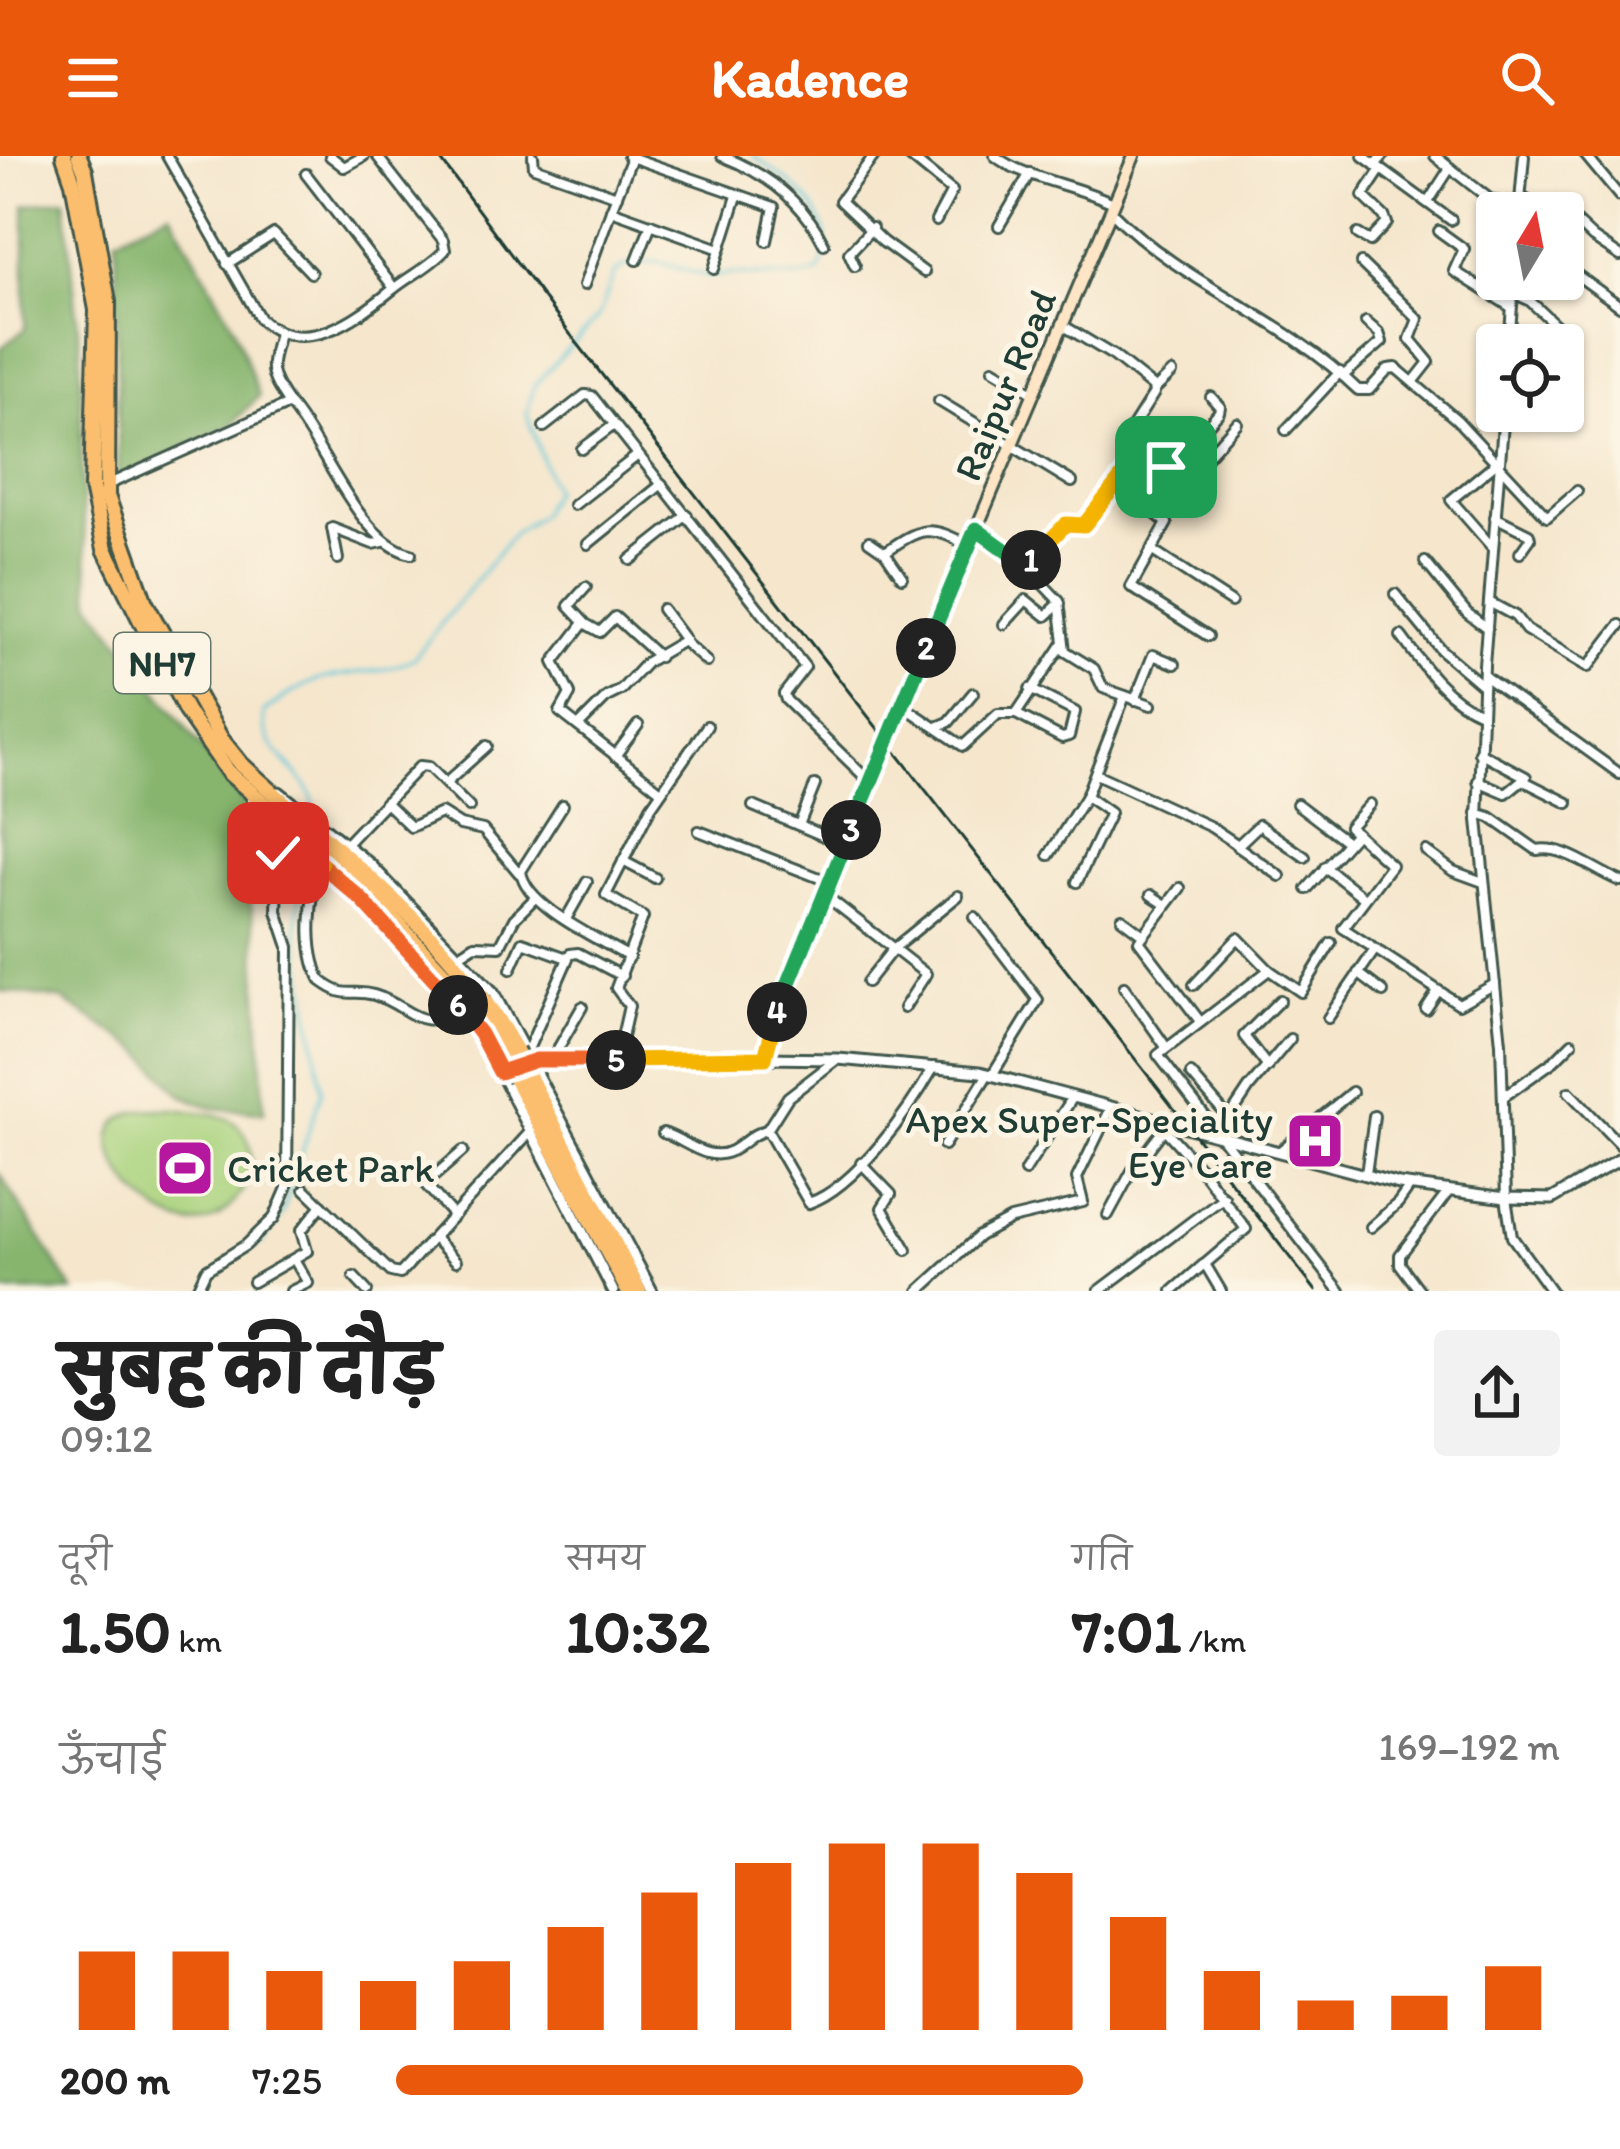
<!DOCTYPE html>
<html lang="hi">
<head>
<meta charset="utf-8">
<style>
	:root { --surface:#fff; --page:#f2f2f2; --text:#222; --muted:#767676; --accent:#ea580c }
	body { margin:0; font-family:Itim,"Playpen Sans Deva",sans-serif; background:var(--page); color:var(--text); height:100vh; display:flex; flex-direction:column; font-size:45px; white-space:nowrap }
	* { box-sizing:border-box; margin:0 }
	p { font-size:39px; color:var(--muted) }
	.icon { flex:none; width:66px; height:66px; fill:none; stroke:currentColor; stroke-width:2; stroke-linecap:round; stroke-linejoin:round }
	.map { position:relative; height:1135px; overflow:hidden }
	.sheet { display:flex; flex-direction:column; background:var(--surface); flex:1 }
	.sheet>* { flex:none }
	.needle { width:78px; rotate:10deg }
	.buttons { position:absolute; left:1476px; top:36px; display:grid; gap:24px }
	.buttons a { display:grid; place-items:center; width:108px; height:108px; border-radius:12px; background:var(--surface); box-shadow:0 3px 9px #0004; font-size:60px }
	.pin { position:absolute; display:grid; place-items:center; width:102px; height:102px; color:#fff; margin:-51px; border-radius:24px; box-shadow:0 6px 18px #0006 }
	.km { position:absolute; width:60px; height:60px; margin:-30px; border-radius:50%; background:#222; color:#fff; font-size:33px; line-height:60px; text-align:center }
	.round { display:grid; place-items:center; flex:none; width:126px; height:126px; border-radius:12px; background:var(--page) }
	.headline { display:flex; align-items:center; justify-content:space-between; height:204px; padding:0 60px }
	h1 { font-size:66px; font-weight:800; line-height:90px }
	.metrics { display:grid; grid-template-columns:repeat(3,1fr); gap:18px; height:204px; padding:12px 60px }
	.metrics div { display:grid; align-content:center }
	.metrics b { font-size:60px; font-weight:800 }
	.metrics small { font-size:33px; font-weight:400 }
	.metrics p { font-size:33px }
	.chart { height:336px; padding:24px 60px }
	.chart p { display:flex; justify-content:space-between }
	.chart svg { width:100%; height:216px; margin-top:12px; stroke:var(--accent); stroke-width:6 }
	ul { padding:0 60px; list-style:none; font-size:39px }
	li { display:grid; grid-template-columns:192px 144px 1fr; align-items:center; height:90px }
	li i { height:30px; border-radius:15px; background:var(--accent) }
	header { display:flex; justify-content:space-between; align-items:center; height:156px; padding:0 60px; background:var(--accent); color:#fff; font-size:54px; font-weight:800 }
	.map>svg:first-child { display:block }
	.green { fill:#aad37f; stroke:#64885a; stroke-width:3 }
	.forest { fill:#87b56e; stroke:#537951; stroke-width:3 }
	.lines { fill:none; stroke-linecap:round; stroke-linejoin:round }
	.stream { stroke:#5ec7da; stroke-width:3 }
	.minor-casing { stroke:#3f564b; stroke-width:14 }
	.tertiary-casing { stroke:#3f564b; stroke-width:15 }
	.secondary-casing { stroke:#3f564b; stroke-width:16 }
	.trunk-casing { stroke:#3f564b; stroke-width:20 }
	.minor { stroke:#fff; stroke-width:8 }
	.tertiary { stroke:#fff; stroke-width:9 }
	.secondary { stroke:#fde5c5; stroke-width:10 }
	.trunk { stroke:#fbbe6e; stroke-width:14 }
	.rail { stroke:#1f3d34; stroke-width:3 }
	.trunk-bridge-casing { stroke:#3f564b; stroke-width:20; stroke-linecap:butt }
	.trunk-bridge { stroke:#fbbe6e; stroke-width:14 }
	.split-1-casing { stroke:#fff; stroke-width:24 }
	.split-2-casing { stroke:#fff; stroke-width:24 }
	.split-3-casing { stroke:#fff; stroke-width:24 }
	.split-4-casing { stroke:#fff; stroke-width:24 }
	.split-5-casing { stroke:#fff; stroke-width:24 }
	.split-6-casing { stroke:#fff; stroke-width:24 }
	.split-7-casing { stroke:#fff; stroke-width:24 }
	.split-8-casing { stroke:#fff; stroke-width:24 }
	.split-1 { stroke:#f5b400; stroke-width:15 }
	.split-2 { stroke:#22a559; stroke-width:15 }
	.split-3 { stroke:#22a559; stroke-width:15 }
	.split-4 { stroke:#22a559; stroke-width:15 }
	.split-5 { stroke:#f5b400; stroke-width:15 }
	.split-6 { stroke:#f0652b; stroke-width:15 }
	.split-7 { stroke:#f0652b; stroke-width:15 }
	.split-8 { stroke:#f5b400; stroke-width:15 }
	.labels { text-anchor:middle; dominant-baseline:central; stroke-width:10; stroke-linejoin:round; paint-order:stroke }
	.shield { fill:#fcf5e5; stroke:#617469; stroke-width:3 }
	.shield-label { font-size:36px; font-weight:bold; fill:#1f3d34 }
	.street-label { font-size:39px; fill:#1f3d34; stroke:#fcf5e5 }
	.poi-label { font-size:39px; fill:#1f3d34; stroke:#fcf5e5; text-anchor:end }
</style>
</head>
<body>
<header><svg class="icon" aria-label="menu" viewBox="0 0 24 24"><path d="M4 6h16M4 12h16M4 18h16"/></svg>Kadence<svg class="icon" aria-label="search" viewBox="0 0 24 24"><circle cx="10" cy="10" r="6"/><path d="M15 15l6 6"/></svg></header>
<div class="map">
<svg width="1620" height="1135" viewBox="0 0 1620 1135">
	<rect width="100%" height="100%" fill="#fcf5e5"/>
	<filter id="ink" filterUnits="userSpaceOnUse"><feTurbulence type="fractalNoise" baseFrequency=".00833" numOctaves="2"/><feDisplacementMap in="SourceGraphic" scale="24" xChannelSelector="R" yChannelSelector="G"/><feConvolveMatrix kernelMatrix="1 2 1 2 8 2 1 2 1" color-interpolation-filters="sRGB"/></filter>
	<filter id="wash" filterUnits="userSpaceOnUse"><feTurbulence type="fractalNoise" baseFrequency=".004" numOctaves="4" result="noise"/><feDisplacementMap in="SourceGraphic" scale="48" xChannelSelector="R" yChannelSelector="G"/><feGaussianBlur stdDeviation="2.7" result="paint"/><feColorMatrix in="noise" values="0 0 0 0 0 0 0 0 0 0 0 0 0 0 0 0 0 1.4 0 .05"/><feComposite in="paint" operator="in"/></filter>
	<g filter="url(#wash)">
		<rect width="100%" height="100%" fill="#f5e6cc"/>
		<path class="green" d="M175,953C192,956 215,956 230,964C275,991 240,1068 193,1068C146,1067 69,972 138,955C149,952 163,954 175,953Z"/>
		<g class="forest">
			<polygon points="65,43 80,190 82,345 91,447 272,685 244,704 255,776 264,956 212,952 181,939 139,893 61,843 0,835 0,193 25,173 25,49"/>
			<polygon points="170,56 233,169 259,240 231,269 119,326 116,82"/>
			<polygon points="0,1018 73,1134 74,1135 0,1135"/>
		</g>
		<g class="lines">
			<g class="stream">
				<path d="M314,655C314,616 260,603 264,556C282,543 299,530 322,523C354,514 384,519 414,502L514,377L540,359L553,334L527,259L534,229L599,160L614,118L627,109L658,106L709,121L730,118L797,121L818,117C846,63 793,27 753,0"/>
				<polyline points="238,1098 262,1086 282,1058 322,934 297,776 303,703"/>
			</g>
		</g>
	</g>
	<g filter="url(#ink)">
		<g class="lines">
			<defs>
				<g id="minor">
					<path d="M167,0L260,163C304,203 356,163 392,134C409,120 431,110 445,94L443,84L377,0"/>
					<polyline points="330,0 344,11 364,0"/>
					<polyline points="533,0 534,11 617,40"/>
					<polyline points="628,0 774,51 767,85"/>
					<path d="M722,0C765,17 803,45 824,88"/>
					<polyline points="874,0 840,45 883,86 924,116"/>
					<polyline points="909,0 952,35 936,65"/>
					<path d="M995,0C1024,23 1077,29 1113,47"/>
					<polyline points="1363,0 1451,64"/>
					<polyline points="1435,0 1492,45 1520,48"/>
					<polyline points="1586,0 1620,41"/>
					<polyline points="632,1 611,54 720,93"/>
					<polyline points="1375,9 1383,0"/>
					<polyline points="306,18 394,132"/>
					<polyline points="1521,41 1549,56 1559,50 1593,82 1620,100"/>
					<polyline points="1428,46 1450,12"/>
					<path d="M1111,55C1186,131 1281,159 1358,234H1369L1388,213L1396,212L1457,264L1547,361L1577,335"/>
					<polyline points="1519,57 1524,0"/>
					<polyline points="999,70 1030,17"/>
					<polyline points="1439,75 1464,93 1454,115 1511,151"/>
					<polyline points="1358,78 1370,85 1387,67 1384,60 1363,40 1381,13"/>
					<polyline points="637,104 651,68"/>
					<polyline points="1361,107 1418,163 1410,183 1429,206 1414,225"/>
					<polyline points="227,108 274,78 311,117"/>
					<polyline points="1563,109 1620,150"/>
					<polyline points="855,110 849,97 872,72"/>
					<polyline points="714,113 737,40"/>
					<polyline points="584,129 611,54"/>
					<polyline points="1513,137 1529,144 1562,175"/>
					<polyline points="1064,170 1114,200 1153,231 1154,237 1132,272 1162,300 1166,314 1178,324 1202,306 1237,267"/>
					<path d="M279,177C269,213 267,216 289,248"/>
					<polyline points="1509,189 1514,123"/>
					<polyline points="993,213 1033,237"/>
					<polyline points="1343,220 1382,186 1379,177 1366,166"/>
					<polyline points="1154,234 1172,217"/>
					<polyline points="939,245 1072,326"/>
					<polyline points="1504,255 1484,509 1478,664 1501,887 1506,1042 1512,1081 1551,1135"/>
					<polyline points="544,271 585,239 592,240 805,511 784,538 786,544 869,625"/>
					<polyline points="1286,274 1340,216"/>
					<polyline points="582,293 614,269"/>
					<polyline points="1166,308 1187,292 1219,256 1220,251 1211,241"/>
					<polyline points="1117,327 1167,367 1131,431 1208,480"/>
					<path d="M107,329L289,248C325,289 358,386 411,398"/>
					<polyline points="574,349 638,299"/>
					<polyline points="1495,361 1529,378 1530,383 1520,397"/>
					<polyline points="976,373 1014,398 1059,445 1065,495 1094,513 1103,532 1151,549"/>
					<path d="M869,385L885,396C921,371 929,368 969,390"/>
					<polyline points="588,388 662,328"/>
					<polyline points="1492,391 1451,344 1497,306"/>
					<polyline points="1151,394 1231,446"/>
					<polyline points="885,396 902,421"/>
					<polyline points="338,403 332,372 373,388 383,386"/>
					<polyline points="630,404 687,359"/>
					<polyline points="1425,406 1467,457 1487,472"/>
					<polyline points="1026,409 1067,368 1084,369 1127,315 1152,293"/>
					<polyline points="1395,438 1441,494 1483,530"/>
					<polyline points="1489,446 1515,460 1526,474 1588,511 1620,469"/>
					<polyline points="662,453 685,484"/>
					<polyline points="584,466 569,450 586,431"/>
					<polyline points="1004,468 1026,444 1046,460 1060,447"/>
					<path d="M1401,480C1422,509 1447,544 1481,557"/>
					<polyline points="659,501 615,461 600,476 584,467 554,506 570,538 560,556 661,635"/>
					<polyline points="1484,520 1620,618"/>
					<polyline points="1135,544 1153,499 1175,508"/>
					<polyline points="902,549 963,590 998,558 1016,558 1062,489"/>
					<polyline points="1016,558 1062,582 1069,580 1075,556 1030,533"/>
					<polyline points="578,570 607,541 621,534 647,506 683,485 707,506"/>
					<polyline points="937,571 949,566 973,537"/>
					<polyline points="1479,596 1526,621"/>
					<polyline points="615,600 638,569"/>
					<polyline points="1096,618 1211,671 1238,689 1259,669 1305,701"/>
					<polyline points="1478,625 1506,637 1522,624 1568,647"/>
					<polyline points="446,627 487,590"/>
					<polyline points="385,646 411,671 441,657 460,669 483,674 519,717"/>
					<polyline points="1297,648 1347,686"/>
					<polyline points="1370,648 1349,671 1391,709 1343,772 1459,848 1495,828"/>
					<path d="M563,649L521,715C525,750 599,783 629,801"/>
					<polyline points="753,650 845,689"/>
					<path d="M1477,657L1490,661L1537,694C1564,689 1593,714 1620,725"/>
					<polyline points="799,669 815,629"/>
					<polyline points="699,675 830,726"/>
					<polyline points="346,688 420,610 429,611 469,651"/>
					<polyline points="1237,690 1280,720"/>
					<polyline points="1426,695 1453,715 1483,726"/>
					<polyline points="1049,699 1086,640 1125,540"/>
					<polyline points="623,705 655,722"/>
					<path d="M320,707C310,742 304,792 321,825C348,845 349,832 374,839C411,850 419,880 460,852"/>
					<polyline points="1325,711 1363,741"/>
					<polyline points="1077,726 1110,657 1086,640"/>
					<polyline points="1180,732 1139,785 1199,864"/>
					<polyline points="1307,733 1356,677"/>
					<polyline points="1151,739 1166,749"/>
					<polyline points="826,740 926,818 904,852"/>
					<polyline points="975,761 1038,844 992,919"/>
					<polyline points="566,763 587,726"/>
					<polyline points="1122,763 1142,778"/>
					<polyline points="1331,787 1301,836 1269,814 1158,899 1340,1135"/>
					<polyline points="458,800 475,789 500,790 514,763 535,742"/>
					<polyline points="511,813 523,786 567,802"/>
					<polyline points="1358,817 1383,836"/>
					<polyline points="867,826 893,793 958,740"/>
					<polyline points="1194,829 1238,782 1269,814"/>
					<polyline points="1124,831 1166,891"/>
					<polyline points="1426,853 1438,835"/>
					<polyline points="1328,862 1374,795"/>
					<polyline points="527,896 570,798 578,797 622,820"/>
					<polyline points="552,903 582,851"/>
					<polyline points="617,903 629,850 616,832 643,761 606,739 651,651 707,570"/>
					<path d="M836,904L788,941L767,974L809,1047C856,1031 910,953 934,911"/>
					<polyline points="1268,911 1244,880 1280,844"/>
					<polyline points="1191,918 1228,961"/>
					<polyline points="1569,936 1620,989"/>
					<polyline points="1506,939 1554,905 1572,887"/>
					<polyline points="1157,965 1199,1011 1246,1073 1205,1108 1221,1135"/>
					<path d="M663,977C686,984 707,1007 731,995C745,988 751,977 767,974"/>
					<polyline points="1219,977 1249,932 1290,883"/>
					<polyline points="944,989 988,918"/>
					<polyline points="1280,995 1352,936"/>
					<polyline points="861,1007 891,1038 882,1052 907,1094"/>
					<polyline points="1025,1015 1073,941"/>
					<polyline points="1366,1018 1374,960"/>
					<polyline points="305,1033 391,1116 400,1118 531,975"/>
					<polyline points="1108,1059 1132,1015 1164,973"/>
					<polyline points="454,1060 425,1028 463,995"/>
					<polyline points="1371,1071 1398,1047 1410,1030"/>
					<polyline points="434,1082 456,1105"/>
					<polyline points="354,1121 367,1135"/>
					<polyline points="253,1126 307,1095 301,1075 322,1049"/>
					<polyline points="196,1135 206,1114 246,1089 274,1062 287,1032 289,791 277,755 279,697 264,673 270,666"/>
					<polyline points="291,1135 308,1127 294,1103"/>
					<polyline points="919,1135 979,1080 1011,1063 1083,1046 1077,1022 1111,952"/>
					<polyline points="1099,1135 1224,1041"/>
					<polyline points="1173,1135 1203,1109"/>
					<polyline points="1420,1135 1400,1108 1400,1099 1449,1035"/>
				</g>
				<g id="tertiary">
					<polyline points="279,636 370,708 493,836 652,1135"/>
					<polyline points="252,643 270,666 361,743 444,832 480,877 613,1135"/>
					<polyline points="765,902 838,903 980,916 1399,1028 1506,1042 1552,1043 1620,1003"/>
				</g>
				<polyline id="secondary" points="500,916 536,904 765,902 775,863 887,584 1134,0"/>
				<g id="trunk">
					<polyline points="64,0 73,26 97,154 92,331 105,393 186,555 229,617 379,747 477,853 504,898"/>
					<path d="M79,0L85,15L108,146L107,340L145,447L221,583L241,608C336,696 452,778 516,894"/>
					<polyline points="528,918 639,1135"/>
					<polyline points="516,924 628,1135"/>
				</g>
			</defs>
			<use href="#minor" class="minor-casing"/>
			<use href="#tertiary" class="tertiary-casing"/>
			<use href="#secondary" class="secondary-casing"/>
			<use href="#trunk" class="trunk-casing"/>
			<use href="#minor" class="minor"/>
			<use href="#tertiary" class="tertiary"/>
			<use href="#secondary" class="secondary"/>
			<use href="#trunk" class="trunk"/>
			<polyline class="rail" points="438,0 567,174 1316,1135"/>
			<defs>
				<g id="trunk-bridge">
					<polyline points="516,894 528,918"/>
					<polyline points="504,898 516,924"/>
				</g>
			</defs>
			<use href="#trunk-bridge" class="trunk-bridge-casing"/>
			<use href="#trunk-bridge" class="trunk-bridge"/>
		</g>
	</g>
	<g class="lines" filter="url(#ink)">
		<defs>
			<polyline id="split-1" points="1031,404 1066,368 1084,369 1127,315 1153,292 1166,305 1166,311"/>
			<polyline id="split-2" points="926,492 976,373 1026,409 1031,404"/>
			<polyline id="split-3" points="851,674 926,492"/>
			<polyline id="split-4" points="777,856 851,674"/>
			<polyline id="split-5" points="616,904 765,902 777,856"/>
			<polyline id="split-6" points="458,849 480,878 500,916 536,904 616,904"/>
			<polyline id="split-7" points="321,708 361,743 458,849"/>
			<polyline id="split-8" points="278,697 265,676 270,667 321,708"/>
		</defs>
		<use href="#split-1" class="split-1-casing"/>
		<use href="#split-2" class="split-2-casing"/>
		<use href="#split-3" class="split-3-casing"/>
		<use href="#split-4" class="split-4-casing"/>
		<use href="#split-5" class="split-5-casing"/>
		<use href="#split-6" class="split-6-casing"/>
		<use href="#split-7" class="split-7-casing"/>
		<use href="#split-8" class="split-8-casing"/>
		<use href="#split-1" class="split-1"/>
		<use href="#split-2" class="split-2"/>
		<use href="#split-3" class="split-3"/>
		<use href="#split-4" class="split-4"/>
		<use href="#split-5" class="split-5"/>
		<use href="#split-6" class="split-6"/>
		<use href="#split-7" class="split-7"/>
		<use href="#split-8" class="split-8"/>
	</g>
	<defs>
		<symbol id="hospital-square" viewBox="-11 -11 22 22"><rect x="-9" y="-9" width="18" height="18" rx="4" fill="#b5179e" stroke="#fcf5e5"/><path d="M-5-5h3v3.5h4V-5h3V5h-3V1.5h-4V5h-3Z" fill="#fff"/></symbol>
		<symbol id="stadium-square" viewBox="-11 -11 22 22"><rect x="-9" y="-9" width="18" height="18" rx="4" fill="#b5179e" stroke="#fcf5e5"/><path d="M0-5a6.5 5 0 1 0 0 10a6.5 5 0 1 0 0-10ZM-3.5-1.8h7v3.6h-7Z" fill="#fff"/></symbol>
	</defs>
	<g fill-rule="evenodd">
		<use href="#hospital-square" x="1282" y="952" width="66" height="66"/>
		<use href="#stadium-square" x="152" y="979" width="66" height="66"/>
	</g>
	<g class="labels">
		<rect class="shield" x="114" y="477" width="96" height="60" rx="9"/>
		<g class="shield-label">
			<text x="162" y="507">NH7</text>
		</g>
		<g class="street-label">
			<text transform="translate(1005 229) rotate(-67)">Raipur Road</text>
		</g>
		<g class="poi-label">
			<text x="1273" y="963">Apex Super-Speciality<tspan x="1273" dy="45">Eye Care</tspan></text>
			<text x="227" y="1012" text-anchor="start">Cricket Park</text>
		</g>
	</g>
</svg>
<div class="buttons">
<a><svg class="needle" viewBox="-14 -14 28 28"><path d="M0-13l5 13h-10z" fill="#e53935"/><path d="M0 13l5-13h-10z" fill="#767676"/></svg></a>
<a><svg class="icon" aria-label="locate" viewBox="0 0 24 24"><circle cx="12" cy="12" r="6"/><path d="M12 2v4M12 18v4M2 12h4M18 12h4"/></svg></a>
</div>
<div class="pin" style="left:1166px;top:311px;background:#1e9e55"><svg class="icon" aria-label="arrive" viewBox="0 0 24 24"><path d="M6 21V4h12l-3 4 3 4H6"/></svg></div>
<div class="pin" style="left:278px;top:697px;background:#d93025"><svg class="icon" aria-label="check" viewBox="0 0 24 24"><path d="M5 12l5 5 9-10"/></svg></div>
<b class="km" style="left:1031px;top:404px">1</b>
<b class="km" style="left:926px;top:492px">2</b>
<b class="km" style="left:851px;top:674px">3</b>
<b class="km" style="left:777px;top:856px">4</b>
<b class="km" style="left:616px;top:904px">5</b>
<b class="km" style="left:458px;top:849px">6</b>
</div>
<section class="sheet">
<div class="headline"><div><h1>सुबह की दौड़</h1><p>09:12</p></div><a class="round"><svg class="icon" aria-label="share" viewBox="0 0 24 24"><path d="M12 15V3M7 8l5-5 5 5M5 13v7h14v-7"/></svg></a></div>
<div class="metrics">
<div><p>दूरी</p><b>1.50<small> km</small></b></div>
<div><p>समय</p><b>10:32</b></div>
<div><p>गति</p><b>7:01<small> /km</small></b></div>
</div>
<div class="chart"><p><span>ऊँचाई</span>169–192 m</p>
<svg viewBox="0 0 160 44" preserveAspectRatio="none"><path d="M5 44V28M15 44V28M25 44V32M35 44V34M45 44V30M55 44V23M65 44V16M75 44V10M85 44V6M95 44V6M105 44V12M115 44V21M125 44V32M135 44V38M145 44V37M155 44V31"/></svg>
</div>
<ul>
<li><b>200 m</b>7:25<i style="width:59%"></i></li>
</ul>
</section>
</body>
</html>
